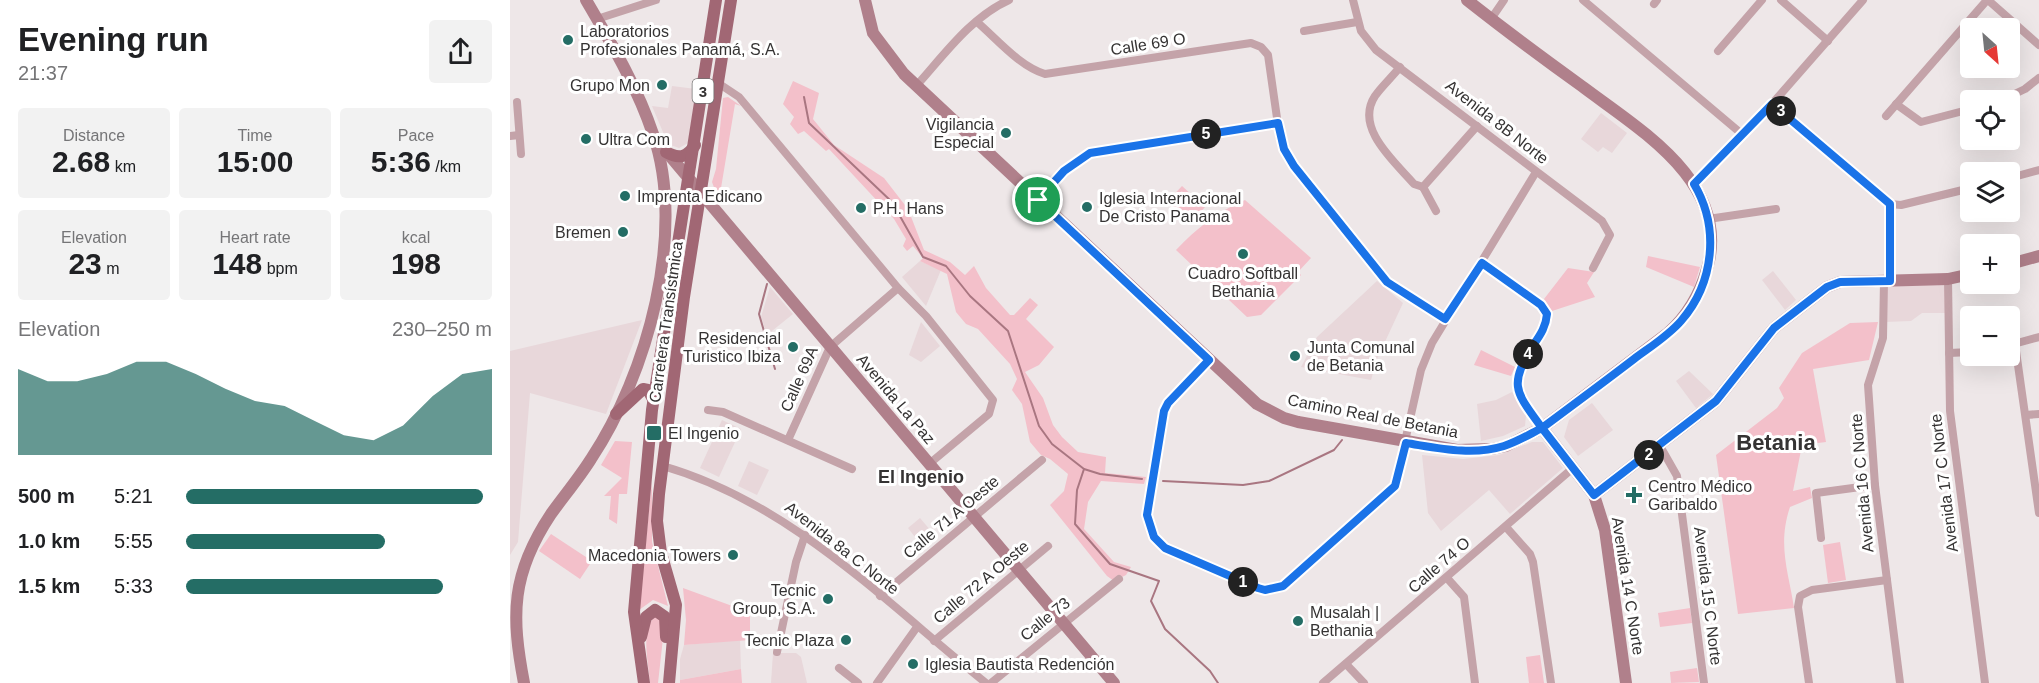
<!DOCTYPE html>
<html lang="en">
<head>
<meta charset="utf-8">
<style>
	:root { --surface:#fff; --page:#f2f2f2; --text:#202124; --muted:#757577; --accent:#246d65 }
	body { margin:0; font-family:Helvetica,sans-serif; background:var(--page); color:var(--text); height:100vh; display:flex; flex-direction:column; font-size:22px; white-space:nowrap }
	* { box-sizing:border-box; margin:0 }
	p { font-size:20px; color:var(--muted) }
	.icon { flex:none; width:33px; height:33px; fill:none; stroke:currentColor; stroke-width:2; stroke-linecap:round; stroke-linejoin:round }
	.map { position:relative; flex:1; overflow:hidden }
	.side { display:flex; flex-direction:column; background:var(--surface); width:510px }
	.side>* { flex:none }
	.needle { width:39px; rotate:153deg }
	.tools { position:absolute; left:1450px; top:18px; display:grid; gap:12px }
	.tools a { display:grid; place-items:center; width:60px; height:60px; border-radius:6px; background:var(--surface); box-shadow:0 6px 24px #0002; font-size:30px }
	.pin { position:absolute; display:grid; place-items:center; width:51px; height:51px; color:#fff; margin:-26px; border:3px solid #fff; border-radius:50%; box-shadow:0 2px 6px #0007 }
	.km { position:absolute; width:30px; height:30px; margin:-15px; border-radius:50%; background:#222; color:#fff; font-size:16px; line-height:30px; text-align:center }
	.round { display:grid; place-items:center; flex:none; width:63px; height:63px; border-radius:6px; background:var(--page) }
	.headline { display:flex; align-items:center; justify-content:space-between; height:102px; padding:0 18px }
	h1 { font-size:33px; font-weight:600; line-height:45px }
	.figures { display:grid; grid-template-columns:repeat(3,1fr); gap:9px; height:102px; padding:6px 18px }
	.figures div { display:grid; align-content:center; border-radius:6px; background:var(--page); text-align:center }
	.figures b { font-size:30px; font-weight:600 }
	.figures small { font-size:16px; font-weight:400 }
	.figures p { font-size:16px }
	.chart { height:168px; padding:12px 18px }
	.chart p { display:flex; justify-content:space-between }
	.chart svg { width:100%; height:108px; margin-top:6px; fill:var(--accent); opacity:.7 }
	ul { padding:0 18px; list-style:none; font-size:20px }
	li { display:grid; grid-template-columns:96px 72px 1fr; align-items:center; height:45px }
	li i { height:15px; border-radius:8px; background:var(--accent) }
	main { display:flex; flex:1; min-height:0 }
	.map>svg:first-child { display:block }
	.built { fill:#e8d7da }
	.green { fill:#f3c0ca }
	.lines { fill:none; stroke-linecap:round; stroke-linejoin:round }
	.stream { stroke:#a97681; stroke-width:2 }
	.street { stroke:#c4a3a9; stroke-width:8 }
	.secondary { stroke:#b0808b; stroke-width:12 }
	.primary { stroke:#a16774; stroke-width:12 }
	.route-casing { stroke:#fff; stroke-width:12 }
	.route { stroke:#1a73e8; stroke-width:8 }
	.poi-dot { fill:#246d65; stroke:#fff; stroke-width:2 }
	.labels { text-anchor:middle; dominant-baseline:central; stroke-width:6; stroke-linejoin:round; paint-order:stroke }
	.shield { fill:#fff; stroke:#727070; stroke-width:1.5 }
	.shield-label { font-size:15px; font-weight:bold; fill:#353333 }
	.poi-label { font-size:16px; fill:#353333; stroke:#fff; text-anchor:start }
	.street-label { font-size:16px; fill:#353333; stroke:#fff }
	.neighbourhood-label { font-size:18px; font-weight:bold; fill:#353333; stroke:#fff }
	.district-label { font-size:22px; font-weight:bold; fill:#353333; stroke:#fff }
</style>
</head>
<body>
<main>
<section class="side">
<div class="headline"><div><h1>Evening run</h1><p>21:37</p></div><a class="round"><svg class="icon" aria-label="share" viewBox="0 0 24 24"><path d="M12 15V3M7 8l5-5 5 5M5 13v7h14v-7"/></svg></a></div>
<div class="figures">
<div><p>Distance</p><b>2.68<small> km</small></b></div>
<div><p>Time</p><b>15:00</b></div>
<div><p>Pace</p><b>5:36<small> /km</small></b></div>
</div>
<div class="figures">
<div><p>Elevation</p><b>23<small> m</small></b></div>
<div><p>Heart rate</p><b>148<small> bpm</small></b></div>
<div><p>kcal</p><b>198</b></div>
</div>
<div class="chart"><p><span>Elevation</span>230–250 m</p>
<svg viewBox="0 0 160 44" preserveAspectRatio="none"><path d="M0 44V9L10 14L20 14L30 11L40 6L50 6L60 11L70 17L80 22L90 24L100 30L110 36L120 38L130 32L140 20L150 11L160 9V44z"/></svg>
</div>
<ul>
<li><b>500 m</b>5:21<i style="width:97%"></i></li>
<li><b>1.0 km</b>5:55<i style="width:65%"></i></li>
<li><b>1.5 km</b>5:33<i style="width:84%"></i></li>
</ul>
</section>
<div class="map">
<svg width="1529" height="683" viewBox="0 0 1529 683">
	<rect width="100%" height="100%" fill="#eee7e8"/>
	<g class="built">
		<polygon points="162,86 186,89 178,143 169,148 158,144 142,106 158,108"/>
		<polygon points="1091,113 1117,133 1102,153 1093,147 1088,152 1071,139"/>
		<polygon points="410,261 431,270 416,306 392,277"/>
		<polygon points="1263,271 1286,300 1275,310 1252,280"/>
		<polygon points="1438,279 1439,313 1412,313 1401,321 1375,322 1374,281"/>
		<polygon points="867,281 893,303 867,359 861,380 791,367 807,337"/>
		<polygon points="260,287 283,314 257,335 251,317"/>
		<polygon points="132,320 96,414 20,393 8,542 0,555 0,351"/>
		<polygon points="411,322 430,346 411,362 399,355"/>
		<polygon points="1179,371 1203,394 1186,408 1166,381"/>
		<polygon points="1002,392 1016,415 1015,426 993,436 971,441 967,404 986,400"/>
		<polygon points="1082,403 1103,430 1068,456 1054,437 1059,420"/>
		<polygon points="212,420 231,429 209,477 190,468"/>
		<polygon points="1022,442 1033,442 1053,468 1000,514 979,490 931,531 918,513 912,455 953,459 989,455"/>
		<polygon points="239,461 259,470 247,495 228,486"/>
		<polygon points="410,518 427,538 415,550 398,528"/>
		<polygon points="230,640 231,669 170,680 170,659 174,645"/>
		<polygon points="263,653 286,653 291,657 297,683 261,683"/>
	</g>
	<g class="green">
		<polygon points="283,81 309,93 303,119 324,145 374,178 398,209 414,250 440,262 455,275 464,266 476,288 500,315 504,315 520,298 528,305 516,319 544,347 529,365 515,372 533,398 543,425 552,437 568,452 596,457 595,473 636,477 634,484 591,481 578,502 574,529 604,562 621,567 616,575 604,581 597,576 540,505 554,491 558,474 540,459 531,455 520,442 512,404 502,390 507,379 500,364 468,329 456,324 446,312 437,274 410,261 413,258 403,246 397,251 393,246 396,239 384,219 319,149 316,151 294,131 288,134 280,124 284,117 273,104"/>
		<polygon points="218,97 231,106 225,104 211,188 214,193 208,198 202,182 206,169 213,98"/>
		<polygon points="672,186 695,207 679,225 656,203"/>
		<path d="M735,200L801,258L788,272L791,275L751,315L737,317L666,250C687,228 707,212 735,200Z"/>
		<polygon points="1138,256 1190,267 1184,287 1136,267"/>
		<polygon points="1058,268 1084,272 1077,283 1085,297 1042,311 1034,299"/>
		<path d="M1368,322L1359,360L1303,369L1316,442L1292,445L1283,491L1300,487L1302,498L1280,507C1267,546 1279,573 1284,608L1228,614L1206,455L1267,408L1274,398L1269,388L1292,353L1340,323Z"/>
		<polygon points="971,350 1005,367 1001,376 964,365"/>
		<polygon points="105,441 122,442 117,494 109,494 107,524 99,519 101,496 94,496 112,478 91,465"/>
		<polygon points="142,481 142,542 158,606 143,600 129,610"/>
		<polygon points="41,534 82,561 70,579 29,551"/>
		<polygon points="1330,542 1336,580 1318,583 1313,545"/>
		<polygon points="173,588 225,607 240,608 240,640 174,645 176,620"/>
		<polygon points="1180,608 1182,623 1150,627 1148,613"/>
		<path d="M147,615L154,629L148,683H140C139,664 129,627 147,615Z"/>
		<polygon points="1030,655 1034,683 1019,683 1016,657"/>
		<polygon points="1187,668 1189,682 1161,683 1160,672"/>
		<polygon points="231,669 232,683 170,683 170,680"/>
	</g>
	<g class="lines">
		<g class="stream">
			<polyline points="294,97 299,123 382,202 413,257 436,266 460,296 498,331 529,426 542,444 574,469 567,490 565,524 600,564 649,581 641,601 655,629 700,671 708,683"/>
			<polyline points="257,284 249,314 265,369"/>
			<polyline points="574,469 590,474 632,479"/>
			<polyline points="653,481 733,485 759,481 824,450 832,440"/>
		</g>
		<g class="street">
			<polyline points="843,0 851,31 866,50 1092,221 1100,235 1083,268"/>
			<polyline points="1073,0 1233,135"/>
			<polyline points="1271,0 1318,41"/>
			<polyline points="1478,0 1529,45"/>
			<polyline points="1144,4 1147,0"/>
			<polyline points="87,19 146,0"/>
			<polyline points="981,19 994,0"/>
			<path d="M467,22C487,39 509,66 535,74L741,43L751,47L758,55L770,139L785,166L877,282L935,319"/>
			<polyline points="794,31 847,22"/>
			<polyline points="1208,51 1252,0"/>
			<path d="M890,67C882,77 872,86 865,96C844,128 885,162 904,184L913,187"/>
			<polyline points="208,83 229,97 388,288 416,316 483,400 479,414 419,464"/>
			<path d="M407,85C434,55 461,17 499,0"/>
			<polyline points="1492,100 1515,89 1529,78"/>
			<polyline points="7,102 11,154"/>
			<polyline points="1262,104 1380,204 1391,205 1461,188"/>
			<polyline points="1386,104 1411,122 1461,109"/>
			<polyline points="1376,116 1477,0"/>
			<polyline points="0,136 9,135"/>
			<polyline points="1500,178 1529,170"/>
			<polyline points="1184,184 1262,104 1353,0"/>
			<polyline points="913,187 967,126"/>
			<polyline points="913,187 926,211"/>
			<polyline points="528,200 554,171 580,153 768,123"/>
			<polyline points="1198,219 1266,209"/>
			<path d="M972,263L1031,305L1037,314C1036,326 1031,334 1024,344C998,386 1005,391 1032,428"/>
			<polyline points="1438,279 1440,411 1475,683"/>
			<polyline points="1374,281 1373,338 1358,385 1365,485 1390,683"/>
			<polyline points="1380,281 1380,204"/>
			<polyline points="1505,344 1529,513"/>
			<polyline points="1500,345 1529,337"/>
			<polyline points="1439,353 1461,352"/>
			<path d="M699,360L658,403L654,410L637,515C640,529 645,538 655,548L748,588L755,590L773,586L885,486L911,370L922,343L1026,172"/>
			<polyline points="198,410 213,412 342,469"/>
			<polyline points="1516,415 1529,414"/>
			<polyline points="278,440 320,347 388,288"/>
			<polyline points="1150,446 1167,476 1194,683"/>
			<path d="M153,466C281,503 375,602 476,683"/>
			<polyline points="996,527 1020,554 1023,562 1041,683"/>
			<polyline points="1311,538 1306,493 1365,485"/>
			<polyline points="937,578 954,597 965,683"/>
			<polyline points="370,596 532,460"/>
			<polyline points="424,641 538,546"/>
			<polyline points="267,652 286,562 295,535"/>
			<polyline points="836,664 854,683"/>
			<polyline points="329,668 348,683"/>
			<polyline points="367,683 407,627"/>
			<polyline points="481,683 609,579"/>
			<polyline points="813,683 1063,468"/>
			<polyline points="1299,683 1288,607 1290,596 1302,590 1377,580"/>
		</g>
		<g class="secondary">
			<path d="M355,0L363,33L394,74L747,404L774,418L788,422L947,450L982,449L996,446L1032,428L1158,333C1178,315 1190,294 1197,269C1222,183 1130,130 1073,87C1034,59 995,30 957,0"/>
			<polyline points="154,149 604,683"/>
			<polyline points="1500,264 1529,256"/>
			<polyline points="1032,428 1084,495 1095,530 1116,683"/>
			<polyline points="1084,495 1206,401 1264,328 1317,287 1330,282 1438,279 1461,274"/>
			<path d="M14,683C1,615 1,574 41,514C54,496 69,478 81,459C137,375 177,232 143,134C127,86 101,43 76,0"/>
		</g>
		<g class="primary">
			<path d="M156,152C168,159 177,158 185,145"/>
			<polyline points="106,414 133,389 138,390 144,401"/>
			<polyline points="131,637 136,617 145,610 155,617 156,637"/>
			<polyline points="134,683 124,612 142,410 206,0"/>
			<polyline points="159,683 166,605 151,553 147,521 149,494 174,297 221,0"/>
		</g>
	</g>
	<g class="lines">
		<defs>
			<path id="route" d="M528,200L699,360L658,403L654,411L637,515L644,537L655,548L748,588L755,590L773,586L885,486L896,443C928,448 962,456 994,446C1007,442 1020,434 1032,428L1084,495L1206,401L1264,328L1317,287L1330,282L1380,281V204L1262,104L1184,184C1210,228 1204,283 1171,321C1158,336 1140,347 1124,359C1094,382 1063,405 1032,428C1005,391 998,386 1024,344C1031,334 1036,326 1037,314L1031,305L972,263L935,319L877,282L784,166L774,149L768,123L580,153L554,171L528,200"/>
		</defs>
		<use href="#route" class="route-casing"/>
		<use href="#route" class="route"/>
	</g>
	<g class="poi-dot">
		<circle cx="58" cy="40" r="6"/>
		<circle cx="152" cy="85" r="6"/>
		<circle cx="496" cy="133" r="6"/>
		<circle cx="76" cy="139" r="6"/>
		<circle cx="115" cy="196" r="6"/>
		<circle cx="577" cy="207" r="6"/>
		<circle cx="351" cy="208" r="6"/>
		<circle cx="113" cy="232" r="6"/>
		<circle cx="733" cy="254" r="6"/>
		<circle cx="283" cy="347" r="6"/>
		<circle cx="785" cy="356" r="6"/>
		<rect x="136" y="425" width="16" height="16" rx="3"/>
		<path d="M1121 486h6v6h6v6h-6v6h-6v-6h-6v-6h6z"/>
		<circle cx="223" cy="555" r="6"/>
		<circle cx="318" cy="599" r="6"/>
		<circle cx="788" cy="621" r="6"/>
		<circle cx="336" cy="640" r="6"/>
		<circle cx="403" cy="664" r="6"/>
	</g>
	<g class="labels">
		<rect class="shield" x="182.5" y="79" width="21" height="24" rx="4.5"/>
		<g class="shield-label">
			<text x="193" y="91">3</text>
		</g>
		<g class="poi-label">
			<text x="70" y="31">Laboratorios<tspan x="70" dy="18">Profesionales Panamá, S.A.</tspan></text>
			<text x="140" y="85" text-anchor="end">Grupo Mon</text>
			<text x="484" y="124" text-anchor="end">Vigilancia<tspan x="484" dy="18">Especial</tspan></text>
			<text x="88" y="139">Ultra Com</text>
			<text x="127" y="196">Imprenta Edicano</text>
			<text x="589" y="198">Iglesia Internacional<tspan x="589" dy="18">De Cristo Panama</tspan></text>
			<text x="363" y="208">P.H. Hans</text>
			<text x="101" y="232" text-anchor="end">Bremen</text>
			<text x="733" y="273" text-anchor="middle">Cuadro Softball<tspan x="733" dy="18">Bethania</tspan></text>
			<text x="271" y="338" text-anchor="end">Residencial<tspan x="271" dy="18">Turistico Ibiza</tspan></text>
			<text x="797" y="347">Junta Comunal<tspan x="797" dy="18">de Betania</tspan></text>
			<text x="158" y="433">El Ingenio</text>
			<text x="1138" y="486">Centro Médico<tspan x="1138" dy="18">Garibaldo</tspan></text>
			<text x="211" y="555" text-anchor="end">Macedonia Towers</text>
			<text x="306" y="590" text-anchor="end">Tecnic<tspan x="306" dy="18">Group, S.A.</tspan></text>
			<text x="800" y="612">Musalah |<tspan x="800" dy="18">Bethania</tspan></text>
			<text x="324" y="640" text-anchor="end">Tecnic Plaza</text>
			<text x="415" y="664">Iglesia Bautista Redención</text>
		</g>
		<g class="street-label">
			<text transform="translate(638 44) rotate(-9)">Calle 69 O</text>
			<text transform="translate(987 122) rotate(38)">Avenida 8B Norte</text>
			<text transform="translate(156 322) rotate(-82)">Carretera Transístmica</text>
			<text transform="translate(289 379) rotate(-66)">Calle 69A</text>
			<text transform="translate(386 399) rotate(50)">Avenida La Paz</text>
			<text transform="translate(863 416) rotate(11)">Camino Real de Betania</text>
			<text transform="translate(1352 483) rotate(-95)">Avenida 16 C Norte</text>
			<text transform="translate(1434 483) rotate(-97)">Avenida 17 C Norte</text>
			<text transform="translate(441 517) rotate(-40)">Calle 71 A Oeste</text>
			<text transform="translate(332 548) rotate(38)">Avenida 8a C Norte</text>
			<text transform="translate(929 565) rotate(-41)">Calle 74 O</text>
			<text transform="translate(471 582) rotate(-40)">Calle 72 A Oeste</text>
			<text transform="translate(1118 586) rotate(81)">Avenida 14 C Norte</text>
			<text transform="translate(1198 596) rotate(83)">Avenida 15 C Norte</text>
			<text transform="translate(535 619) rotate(-39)">Calle 73</text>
		</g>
		<g class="neighbourhood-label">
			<text x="411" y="477">El Ingenio</text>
		</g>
		<g class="district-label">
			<text x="1266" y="442">Betania</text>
		</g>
	</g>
</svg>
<div class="tools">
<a><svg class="needle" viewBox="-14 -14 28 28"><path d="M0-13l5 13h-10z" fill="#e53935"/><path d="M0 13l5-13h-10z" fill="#757577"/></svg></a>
<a><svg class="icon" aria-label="locate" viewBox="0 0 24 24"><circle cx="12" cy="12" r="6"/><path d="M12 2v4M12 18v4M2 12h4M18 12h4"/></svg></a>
<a><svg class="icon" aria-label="layers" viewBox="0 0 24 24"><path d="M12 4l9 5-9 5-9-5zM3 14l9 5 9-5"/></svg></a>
<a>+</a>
<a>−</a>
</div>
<div class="pin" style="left:528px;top:200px;background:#1e9e55"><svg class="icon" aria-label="arrive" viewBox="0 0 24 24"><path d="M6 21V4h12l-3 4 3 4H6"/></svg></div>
<b class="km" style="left:733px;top:582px">1</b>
<b class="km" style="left:1139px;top:455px">2</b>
<b class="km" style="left:1271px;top:111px">3</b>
<b class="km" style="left:1018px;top:354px">4</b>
<b class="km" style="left:696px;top:134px">5</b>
</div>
</main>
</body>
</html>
